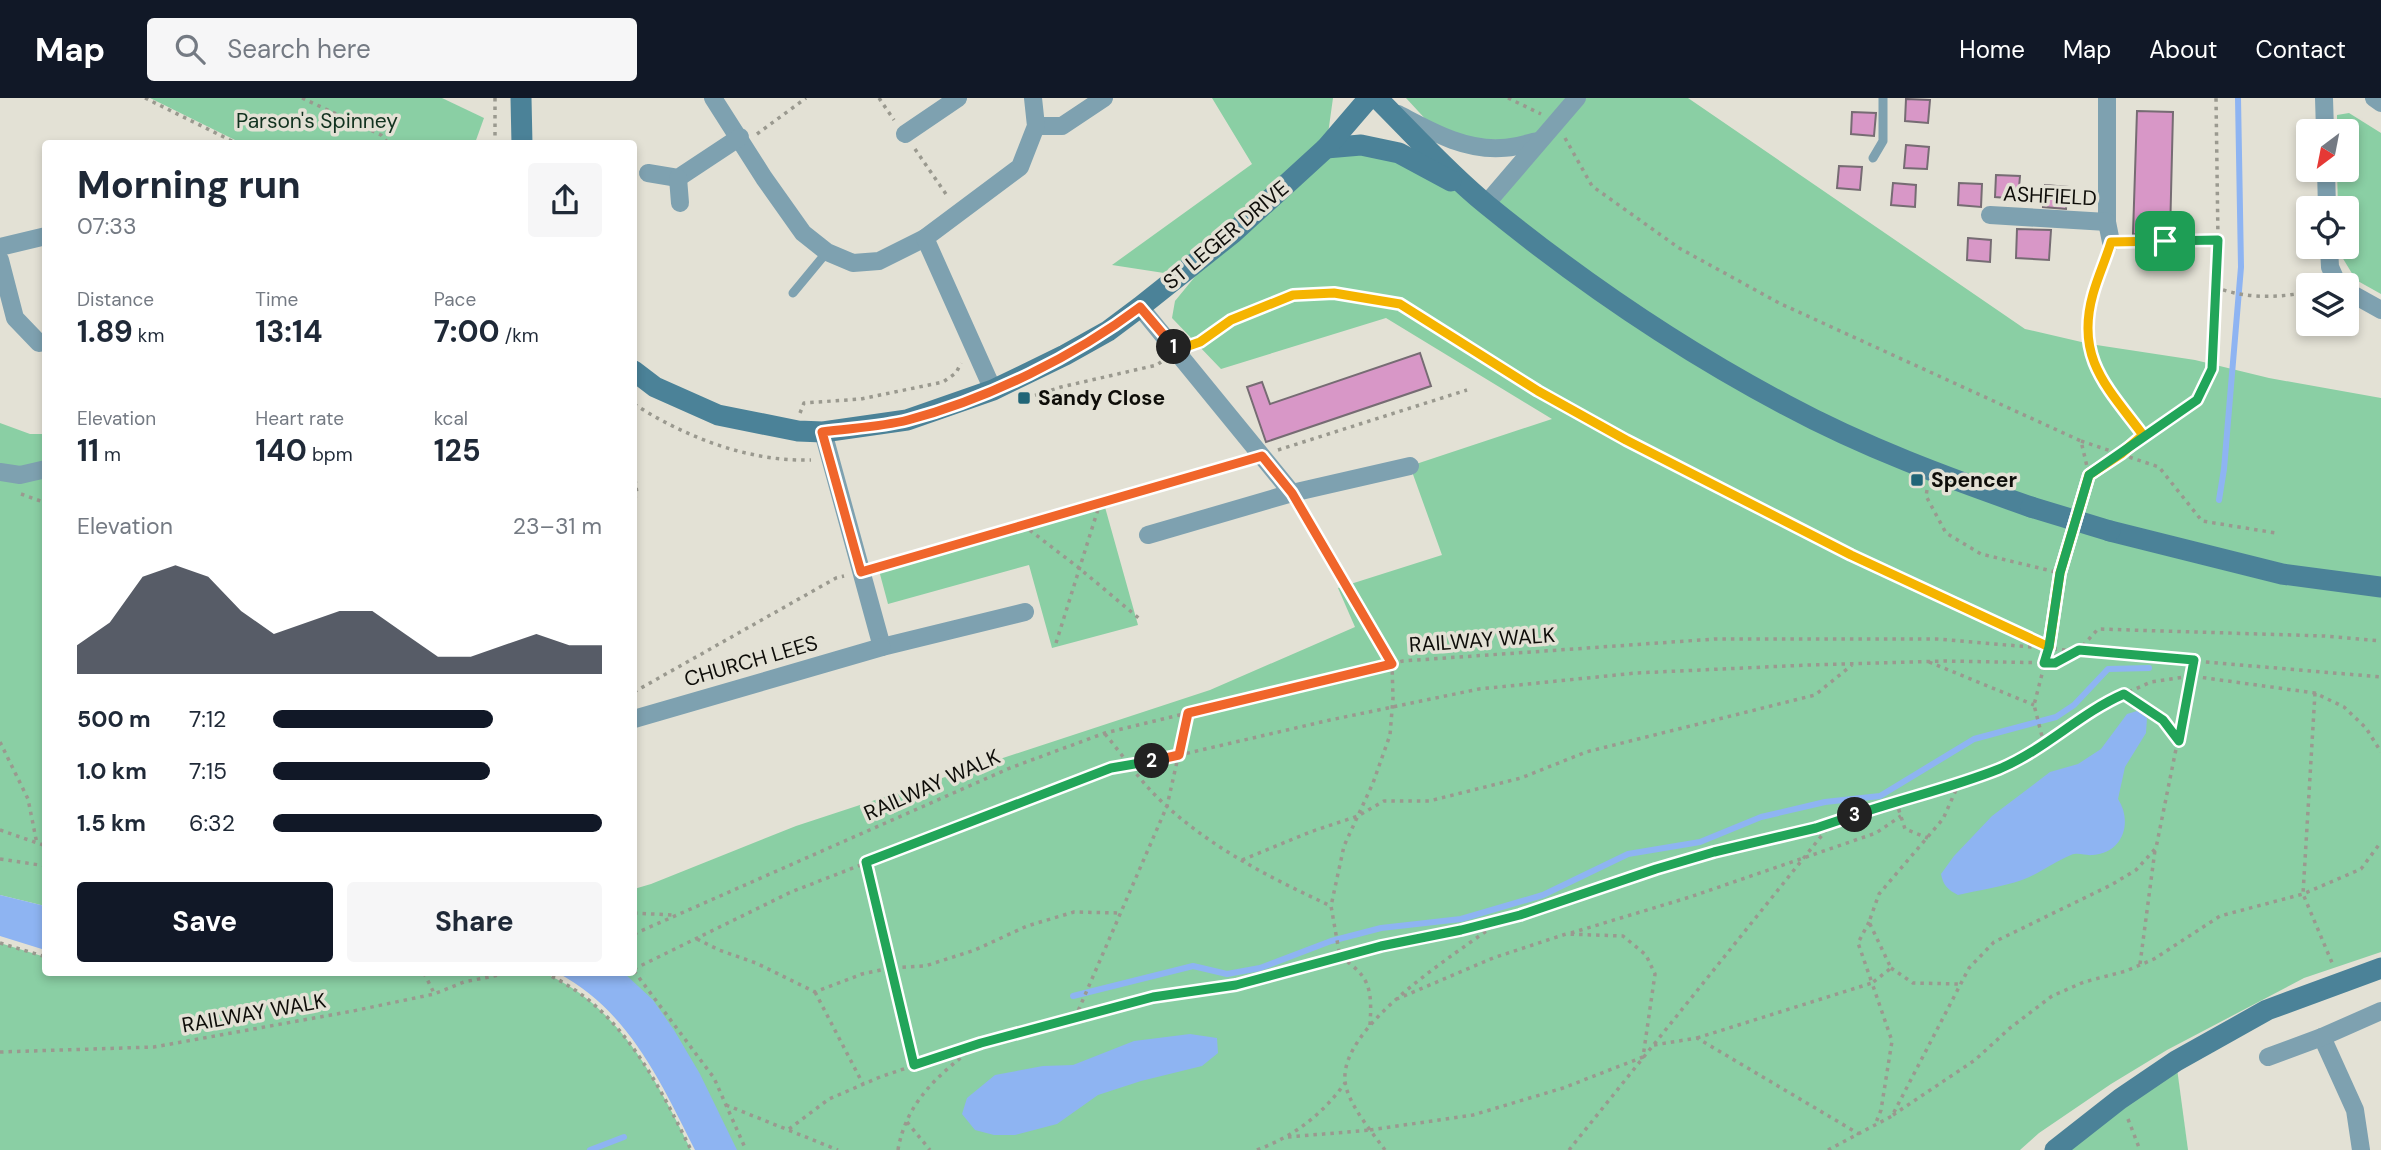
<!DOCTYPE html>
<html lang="en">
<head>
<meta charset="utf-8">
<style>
	:root { --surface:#fff; --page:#f6f6f7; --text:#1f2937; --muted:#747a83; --accent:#111827 }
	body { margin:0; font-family:"DM Sans",sans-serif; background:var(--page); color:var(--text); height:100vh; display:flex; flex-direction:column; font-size:26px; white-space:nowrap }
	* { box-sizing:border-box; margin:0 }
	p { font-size:23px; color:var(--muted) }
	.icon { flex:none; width:38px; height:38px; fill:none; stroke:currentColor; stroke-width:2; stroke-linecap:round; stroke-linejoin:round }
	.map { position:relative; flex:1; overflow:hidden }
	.details { position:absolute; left:42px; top:42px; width:595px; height:836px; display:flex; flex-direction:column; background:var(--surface); border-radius:7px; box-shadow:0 4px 10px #0003 }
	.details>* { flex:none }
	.needle { width:46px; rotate:212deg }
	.controls { position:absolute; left:2296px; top:21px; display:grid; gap:14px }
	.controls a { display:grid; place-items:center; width:63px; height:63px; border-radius:7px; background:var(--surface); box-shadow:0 4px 10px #0003; font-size:35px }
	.pin { position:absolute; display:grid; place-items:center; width:60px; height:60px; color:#fff; margin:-30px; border-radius:14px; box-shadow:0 4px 10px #0006 }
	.km { position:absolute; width:35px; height:35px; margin:-18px; border-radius:50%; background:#222; color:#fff; font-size:19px; line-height:35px; text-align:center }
	.round { display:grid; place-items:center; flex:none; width:74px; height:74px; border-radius:7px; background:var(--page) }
	.headline { display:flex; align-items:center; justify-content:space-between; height:119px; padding:0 35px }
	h1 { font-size:38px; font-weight:700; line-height:52px }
	.stats { display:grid; grid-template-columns:repeat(3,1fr); gap:10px; height:119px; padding:7px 35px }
	.stats div { display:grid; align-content:center }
	.stats b { font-size:30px; font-weight:700 }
	.stats small { font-size:19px; font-weight:400 }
	.stats p { font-size:19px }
	.chart { height:196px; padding:14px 35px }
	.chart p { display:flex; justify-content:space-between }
	.chart svg { width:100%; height:126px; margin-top:7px; fill:var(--accent); opacity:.7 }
	.cta { display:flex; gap:14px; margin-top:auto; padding:14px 35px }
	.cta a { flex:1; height:80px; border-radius:7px; background:var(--accent); color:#fff; font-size:28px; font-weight:700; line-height:80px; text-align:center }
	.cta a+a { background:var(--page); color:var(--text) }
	ul { padding:0 35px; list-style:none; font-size:23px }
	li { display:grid; grid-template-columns:112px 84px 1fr; align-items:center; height:52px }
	li i { height:18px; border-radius:9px; background:var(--accent) }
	header { display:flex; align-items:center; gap:42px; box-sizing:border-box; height:98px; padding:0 35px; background:var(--accent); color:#fff }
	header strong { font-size:33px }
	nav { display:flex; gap:38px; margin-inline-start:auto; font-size:24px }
	.search { width:490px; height:63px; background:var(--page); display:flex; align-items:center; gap:18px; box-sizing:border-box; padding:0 24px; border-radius:7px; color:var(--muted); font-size:26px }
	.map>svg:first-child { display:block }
	.green { fill:#8acfa4 }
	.water { fill:#8eb4f2 }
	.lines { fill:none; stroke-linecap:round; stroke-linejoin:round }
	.stream { stroke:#8eb4f2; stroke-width:6 }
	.building { fill:#d897c7; stroke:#766c73; stroke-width:2 }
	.path { stroke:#9a998f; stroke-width:3.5; stroke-dasharray:3.5 5; stroke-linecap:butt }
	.lane { stroke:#7ea1b0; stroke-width:9 }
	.street { stroke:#7ea1b0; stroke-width:18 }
	.secondary { stroke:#4b8298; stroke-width:21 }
	.secondary-bridge { stroke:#4b8298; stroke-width:21 }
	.split-1-casing { stroke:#fff; stroke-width:14 }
	.split-2-casing { stroke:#fff; stroke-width:14 }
	.split-3-casing { stroke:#fff; stroke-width:14 }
	.split-4-casing { stroke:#fff; stroke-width:14 }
	.split-1 { stroke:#f5b400; stroke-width:9 }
	.split-2 { stroke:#f0652b; stroke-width:9 }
	.split-3 { stroke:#22a559; stroke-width:9 }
	.split-4 { stroke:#22a559; stroke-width:9 }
	.poi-dot { fill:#216577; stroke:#e3e1d5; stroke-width:2.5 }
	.labels { text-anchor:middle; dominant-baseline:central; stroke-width:7; stroke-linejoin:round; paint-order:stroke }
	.park-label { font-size:21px; fill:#11321f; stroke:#e3e1d5 }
	.street-label { font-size:21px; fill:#0e0d09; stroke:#e3e1d5 }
	.poi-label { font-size:21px; font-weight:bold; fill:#0e0d09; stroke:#e3e1d5; text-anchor:start }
</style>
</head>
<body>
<header>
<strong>Map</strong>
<div class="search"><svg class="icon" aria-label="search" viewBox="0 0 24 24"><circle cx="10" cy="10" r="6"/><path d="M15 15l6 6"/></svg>Search here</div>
<nav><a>Home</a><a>Map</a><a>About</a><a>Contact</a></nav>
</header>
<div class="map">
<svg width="2381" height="1052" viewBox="0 0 2381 1052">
	<rect width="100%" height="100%" fill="#e3e1d5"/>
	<g class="green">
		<polygon points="150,0 442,0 484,20 475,45 241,45"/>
		<polygon points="1212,0 1333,0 1326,50 1361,47 1486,106 1538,44 1442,39 1406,0 1688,0 2025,231 2090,246 2195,262 2269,280 2381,300 2381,854 2304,880 2167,952 2111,986 2039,1035 2020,1052 730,1052 614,875 634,875 634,791 651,786 796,728 1210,592 1355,529 1338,490 1442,457 1410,368 1552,321 1386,220 1221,271 1172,220 1175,203 1230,136 1164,175 1112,167 1252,66"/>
		<polygon points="2349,15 2381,35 2381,196 2356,182 2339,154 2339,149 2347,149 2347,110 2338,110 2337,72 2347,72 2347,33 2337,33 2337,17"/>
		<polygon points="0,325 30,336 45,336 45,808 0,797"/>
		<polygon points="1103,402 1138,527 1052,550 1029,467 888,506 877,465"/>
		<path d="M0,845L45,859L46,875H544C619,907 657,983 691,1052H0Z"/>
		<polygon points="2176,963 2188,1052 2061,1052"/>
	</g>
	<g class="water">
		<path d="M2137,613L2147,620L2146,635L2125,669L2118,701C2133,724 2123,755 2093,757C2085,758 2079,754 2071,757C2054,764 2039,776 2022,782C2002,789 1979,792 1958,797C1948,792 1943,787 1941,776L1954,758L1992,718L2050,674L2078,666L2101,651L2127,616Z"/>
		<polygon points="0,797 45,808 45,852 0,838"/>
		<path d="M558,875H624L653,902L674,932L700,976L737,1052H695C660,983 629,913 558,875Z"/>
		<polygon points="1190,936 1217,940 1218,955 1202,968 1141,983 1098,997 1057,1026 1015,1037 994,1037 975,1032 962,1016 967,1000 995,977 1043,968 1073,967 1134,943"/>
	</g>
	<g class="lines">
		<g class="stream">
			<polyline points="2219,402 2224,371 2241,169 2238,0"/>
			<polyline points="1073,898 1193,868 1227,876 1260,870 1331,843 1381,830 1461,821 1543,797 1628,756 1700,744 1761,719 1825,704 1880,698 1974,641 2056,619 2074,607 2108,571 2149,570"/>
			<polyline points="590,1052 624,1039"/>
		</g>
	</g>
	<g class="building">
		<polygon points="1906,1 1930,2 1928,25 1905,23"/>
		<polygon points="2137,13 2173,14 2170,137 2133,136"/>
		<polygon points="1852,14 1876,15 1874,38 1851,36"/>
		<polygon points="1906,47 1929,49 1927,71 1904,70"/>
		<polygon points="1839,68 1862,69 1860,92 1837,90"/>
		<polygon points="1996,77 2020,78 2018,101 1995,99"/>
		<polygon points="1893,85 1916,87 1915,109 1891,107"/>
		<polygon points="1959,85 1982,86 1981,109 1958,107"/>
		<polygon points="2045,87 2068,89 2066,111 2043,109"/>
		<polygon points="2017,131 2051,132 2049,162 2016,160"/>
		<polygon points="1968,140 1991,142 1990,164 1967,162"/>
		<polygon points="1420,255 1431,288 1266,344 1247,289 1262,284 1270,306"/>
	</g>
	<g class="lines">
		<g class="path">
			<polyline points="145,0 238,46"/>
			<polyline points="302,0 381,37 389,46"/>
			<polyline points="879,0 894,22"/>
			<polyline points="1508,0 1541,16"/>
			<polyline points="757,36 806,0"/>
			<polyline points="1565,40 1592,88 1679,150 1779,205 2081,343 2089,377 2081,405"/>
			<polyline points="495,46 495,0"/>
			<polyline points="915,51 948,99"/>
			<polyline points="2128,144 2218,142"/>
			<path d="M2107,159C2103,171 2097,183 2094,195C2075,259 2107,290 2143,337"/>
			<path d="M2215,189C2246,201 2277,200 2308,194"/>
			<polyline points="1192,247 1200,244 1231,222 1293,197 1334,195 1400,207 1538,294 1627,342 1851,457 2048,548"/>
			<polyline points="1027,300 1061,289 1157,267 1161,264"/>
			<path d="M634,306C685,339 749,364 811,362"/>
			<polyline points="800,315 804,305 861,301 943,284 956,275 961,265"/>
			<polyline points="2081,343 2159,369 2202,423 2276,435"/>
			<polyline points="1278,352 1467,292"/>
			<polyline points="634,373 637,396 634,401"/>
			<polyline points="2089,377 2121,356 2143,337 2197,302 2212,271 2218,142 2216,0"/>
			<polyline points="1927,392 1926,398 1946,435 1981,456 2060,475"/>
			<polyline points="21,396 46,405"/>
			<path d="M1301,411L1392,566L1393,600L1390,637L1373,685L1344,748L1331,808L1340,859C1371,878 1372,893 1370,927"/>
			<polyline points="1023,427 1079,470 1141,522"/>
			<polyline points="879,469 1244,363"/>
			<polyline points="1056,545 1100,405"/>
			<polyline points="1929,564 2034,607"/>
			<polyline points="634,594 836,480 844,478"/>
			<polyline points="2315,595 2303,796 2333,867"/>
			<polyline points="2124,596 2163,622 2178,642"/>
			<path d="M1105,636C1121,655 1136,677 1153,695C1203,746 1268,779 1331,808"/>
			<polyline points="0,644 28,701 37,746"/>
			<polyline points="2044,646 2034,607 2049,549 2060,475 2070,442"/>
			<polyline points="1896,703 1905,731 1928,740"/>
			<polyline points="0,732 46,748"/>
			<polyline points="0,761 46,768"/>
			<polyline points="1242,762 1310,734 1358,718 1384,703 1429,703 1521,680 1586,654 1815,597 1852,567"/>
			<polyline points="866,764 914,967"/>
			<polyline points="634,815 672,817"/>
			<polyline points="1869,824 1858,845 1872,885 1891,870 1869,824 1879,796 1943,721 1960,683"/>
			<polyline points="1571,835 1690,799 1876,735 1901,718"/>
			<polyline points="634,836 1010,670 1105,635 1403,563 1715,541 1937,541 2381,579"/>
			<polyline points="697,841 719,852 756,865 815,894 862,876 890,870 925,868 975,852 1027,828 1074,814 1120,815"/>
			<polyline points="0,845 46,859"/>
			<polyline points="2140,866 2155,752"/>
			<polyline points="1891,870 1913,885 1960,886"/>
			<polyline points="634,871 791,794 1111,670 1171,659 1330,622 1479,591 1636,575 1808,567 1944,563 2055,565 2079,552 2098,531 2325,538 2381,543"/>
			<polyline points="634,873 714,980 746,1052"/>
			<polyline points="132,875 197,875"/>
			<polyline points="424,875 434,895"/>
			<path d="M544,875C619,907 657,983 691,1052"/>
			<polyline points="815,894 863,986"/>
			<polyline points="1075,920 1167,708 1188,615"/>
			<polyline points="1697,940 1872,885 1892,943 1881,1012 1875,1027"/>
			<polyline points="1654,947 1697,940 1859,1036"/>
			<polyline points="0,954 154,949 353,913 434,896 464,884 508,875"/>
			<polyline points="726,1007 838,1052"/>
			<polyline points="1893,1017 1975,962 2010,930 2052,898 2084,884 2126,873 2154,861 2220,818 2303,796 2361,771 2381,744"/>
			<polyline points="2128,1021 2140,1052"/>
			<polyline points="907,1024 930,1052"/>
			<polyline points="789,1031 829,1001 880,979 980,945 1153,899 1236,887 1381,848 1461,832 1520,817 1656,771 1714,754 1816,730 2000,671 2054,641 2102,606 2151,584 2191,578 2315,595 2344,609 2366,630 2381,654"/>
			<polyline points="1370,1032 1473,1017 1563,990 1643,959 1655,876 1646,857 1623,838 1566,836 1493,860 1397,901"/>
			<polyline points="1288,1039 1371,1032"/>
			<path d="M898,1052C906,1004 939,976 976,948"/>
			<path d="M1257,1052C1294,1038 1322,1017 1345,985"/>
			<path d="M1385,1052C1372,1034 1347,1005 1345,983C1340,927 1456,856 1496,826"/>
			<polyline points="1569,1052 1831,726"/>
			<polyline points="1828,1052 1892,1018 1969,870 1994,844 2111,787 2136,772 2156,750 2194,562"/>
		</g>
		<g class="lane">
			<polyline points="1873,60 1883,43 1883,0"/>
			<polyline points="793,195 827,154"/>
		</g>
		<g class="street">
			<polyline points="713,0 764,80 803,135 827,154 853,165 879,163 925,140"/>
			<polyline points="2107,0 2107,124 2111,144"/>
			<polyline points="2324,0 2325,33"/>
			<polyline points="2374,0 2381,5"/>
			<path d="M1398,16C1431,33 1463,52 1501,50C1514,50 1527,45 1539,43"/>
			<polyline points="1036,28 1062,28 1104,0"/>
			<polyline points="905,36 958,0"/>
			<polyline points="2326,72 2327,110"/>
			<polyline points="648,75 678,80 740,39"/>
			<polyline points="678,80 680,105"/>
			<polyline points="1486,106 1577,0"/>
			<polyline points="1990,117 2107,124"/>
			<polyline points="0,149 46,138"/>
			<polyline points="2329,149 2330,169 2338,187"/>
			<polyline points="0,162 15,220 39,245"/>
			<polyline points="2347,193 2381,212"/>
			<polyline points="1140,209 1292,395 1410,368"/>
			<polyline points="993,292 925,140 1020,69 1036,28 1033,0"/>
			<polyline points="823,334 882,549 1025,514"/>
			<polyline points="0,374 20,377 46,371"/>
			<polyline points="1148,437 1292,395"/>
			<polyline points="634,621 882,549"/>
			<polyline points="2322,939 2355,1012 2361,1052"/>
			<polyline points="2268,959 2322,939 2381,913"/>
		</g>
		<g class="secondary">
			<polyline points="521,0 522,46"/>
			<path d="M1377,0C1413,36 1448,75 1487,107C1579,182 1682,252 1786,307C1864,349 1948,380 2031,409"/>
			<polyline points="1326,50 1361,47 1399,55 1451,83"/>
			<polyline points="634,273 655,289 718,317 798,333 823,334 907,322 993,292 1065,257 1108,233 1140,209 1233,135 1326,50 1369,0"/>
			<polyline points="2110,433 2282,476 2381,489"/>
			<polyline points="2055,1052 2120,1001 2176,963 2267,912 2381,870"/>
		</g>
		<polyline class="secondary-bridge" points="2031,409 2110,433"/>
	</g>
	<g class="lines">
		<defs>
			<path id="split-1" d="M1174,249L1177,252L1200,244L1231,222L1293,197L1334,195L1400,206L1538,293L1626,342L1851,457L2049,549L2060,475L2089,377L2121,356L2143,337C2107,289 2075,260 2093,196C2098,178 2106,161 2111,144L2165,143"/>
			<path id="split-2" d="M1152,663L1179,657L1188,615L1392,566L1292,395L1262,358L861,474L822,334C851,330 881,329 908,322C988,301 1075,258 1140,209L1174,249"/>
			<polyline id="split-3" points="1152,663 1111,670 866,764 914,967 981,945 1153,899 1236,887 1381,848 1461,832 1520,817 1656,771 1714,754 1816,730 1855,717"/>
			<path id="split-4" d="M1855,717C1902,701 1954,689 1999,671C2045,652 2080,615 2124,596L2163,622L2179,643L2194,562L2079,552L2055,565H2044L2049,549L2060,475L2089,377L2197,302L2212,271L2218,142L2165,143"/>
		</defs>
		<use href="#split-1" class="split-1-casing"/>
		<use href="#split-2" class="split-2-casing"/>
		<use href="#split-3" class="split-3-casing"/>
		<use href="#split-4" class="split-4-casing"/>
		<use href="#split-1" class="split-1"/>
		<use href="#split-2" class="split-2"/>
		<use href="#split-3" class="split-3"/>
		<use href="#split-4" class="split-4"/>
	</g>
	<g class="poi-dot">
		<rect x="1017" y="293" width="14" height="14" rx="3.5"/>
		<rect x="1910" y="375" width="14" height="14" rx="3.5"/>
	</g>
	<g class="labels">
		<g class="park-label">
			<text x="317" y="23">Parson's Spinney</text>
		</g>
		<g class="street-label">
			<text transform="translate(2050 98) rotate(3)">ASHFIELD</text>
			<text transform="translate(1226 137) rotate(-40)">ST LEGER DRIVE</text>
			<text transform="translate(1482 542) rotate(-4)">RAILWAY WALK</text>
			<text transform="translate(751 563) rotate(-16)">CHURCH LEES</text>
			<text transform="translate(932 687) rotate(-24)">RAILWAY WALK</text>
			<text transform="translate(254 915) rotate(-10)">RAILWAY WALK</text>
		</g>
		<g class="poi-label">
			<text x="1038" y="300">Sandy Close</text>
			<text x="1931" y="382">Spencer</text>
		</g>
	</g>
</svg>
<div class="controls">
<a><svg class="needle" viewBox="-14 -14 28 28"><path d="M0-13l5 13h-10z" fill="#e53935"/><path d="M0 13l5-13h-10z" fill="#747a83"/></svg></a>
<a><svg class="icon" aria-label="locate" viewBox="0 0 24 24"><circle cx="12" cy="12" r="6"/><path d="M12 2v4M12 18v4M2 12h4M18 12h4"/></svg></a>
<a><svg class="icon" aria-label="layers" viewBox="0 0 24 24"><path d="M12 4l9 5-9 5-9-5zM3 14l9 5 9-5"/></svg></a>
</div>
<div class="pin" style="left:2165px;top:143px;background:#1e9e55"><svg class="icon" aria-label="arrive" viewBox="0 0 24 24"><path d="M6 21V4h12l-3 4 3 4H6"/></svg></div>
<b class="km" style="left:1174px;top:249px">1</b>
<b class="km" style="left:1152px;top:663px">2</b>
<b class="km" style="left:1855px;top:717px">3</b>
<section class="details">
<div class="headline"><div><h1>Morning run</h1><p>07:33</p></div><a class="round"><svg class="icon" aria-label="share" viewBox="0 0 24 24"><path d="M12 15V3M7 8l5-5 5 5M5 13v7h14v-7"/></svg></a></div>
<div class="stats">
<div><p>Distance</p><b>1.89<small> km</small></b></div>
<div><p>Time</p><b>13:14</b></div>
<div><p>Pace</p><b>7:00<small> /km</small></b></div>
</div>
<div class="stats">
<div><p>Elevation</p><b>11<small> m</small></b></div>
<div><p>Heart rate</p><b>140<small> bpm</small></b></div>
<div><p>kcal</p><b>125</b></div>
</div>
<div class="chart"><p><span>Elevation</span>23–31 m</p>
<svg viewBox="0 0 160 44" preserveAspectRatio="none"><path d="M0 44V34L10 26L20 10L30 6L40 10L50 22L60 30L70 26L80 22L90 22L100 30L110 38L120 38L130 34L140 30L150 34L160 34V44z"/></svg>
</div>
<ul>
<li><b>500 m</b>7:12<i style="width:67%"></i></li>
<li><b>1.0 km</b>7:15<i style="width:66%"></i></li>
<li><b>1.5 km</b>6:32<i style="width:100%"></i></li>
</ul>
<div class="cta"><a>Save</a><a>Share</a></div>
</section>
</div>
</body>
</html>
